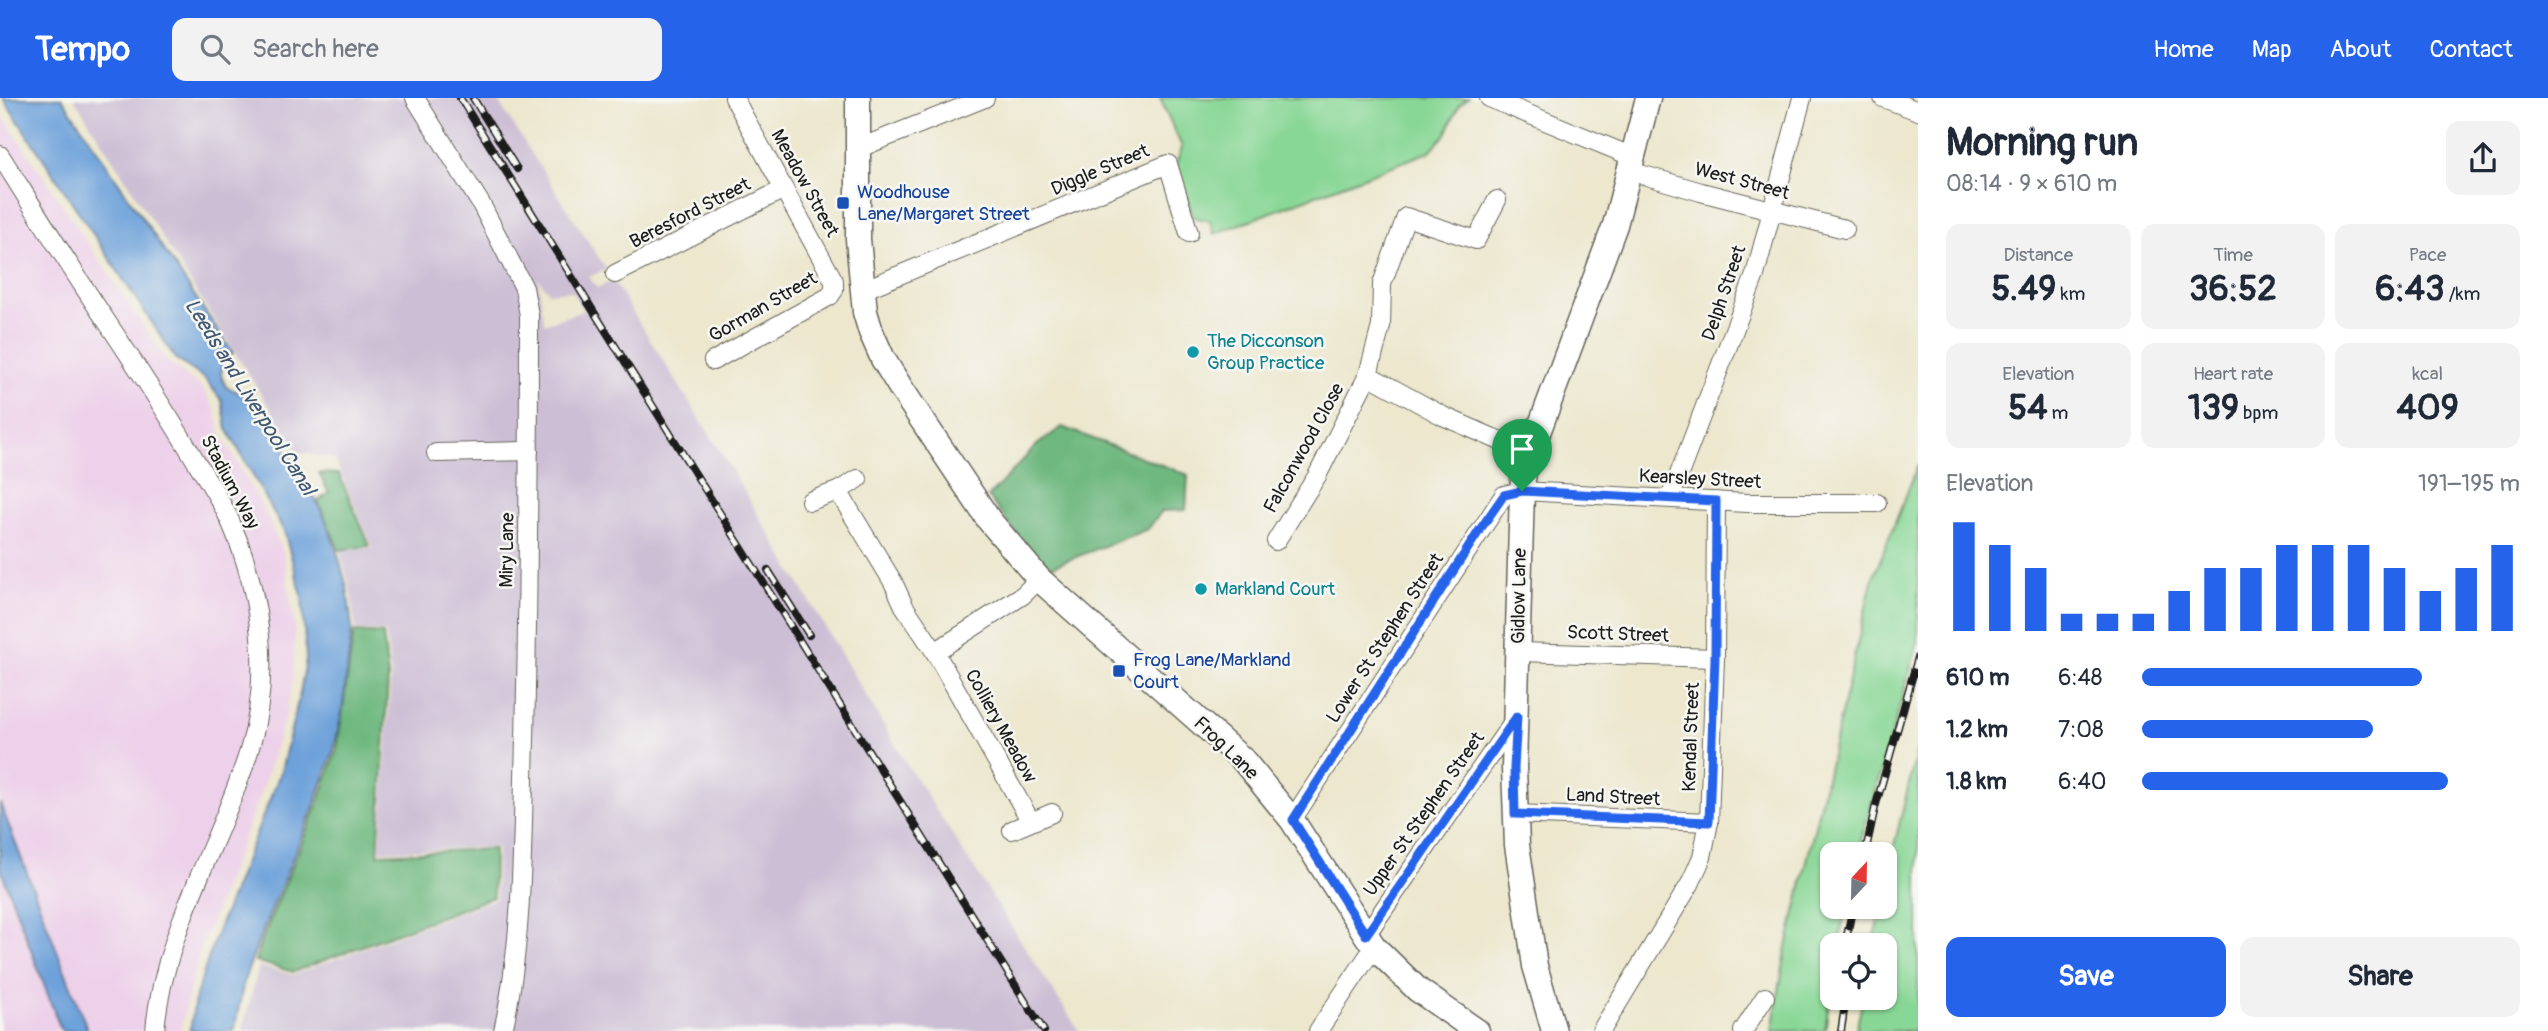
<!DOCTYPE html>
<html lang="en">
<head>
<meta charset="utf-8">
<style>
	:root { --surface:#fff; --page:#f2f2f3; --text:#1f2937; --muted:#747a83; --accent:#2563eb }
	body { margin:0; font-family:Pangolin,sans-serif; background:var(--page); color:var(--text); height:100vh; display:flex; flex-direction:column; font-size:26px; white-space:nowrap }
	* { box-sizing:border-box; margin:0 }
	p { font-size:23px; color:var(--muted) }
	.icon { flex:none; width:38px; height:38px; fill:none; stroke:currentColor; stroke-width:2; stroke-linecap:round; stroke-linejoin:round }
	.map { position:relative; flex:1; overflow:hidden }
	.sheet { display:flex; flex-direction:column; background:var(--surface); width:630px }
	.sheet>* { flex:none }
	.needle { width:46px; rotate:22deg }
	.tools { position:absolute; left:1820px; top:744px; display:grid; gap:14px }
	.tools a { display:grid; place-items:center; width:77px; height:77px; border-radius:14px; background:var(--surface); box-shadow:0 2px 5px #0004; font-size:35px }
	.pin { position:absolute; display:grid; place-items:center; width:60px; height:60px; color:#fff; margin:-72px -30px; border-radius:50% 50% 50% 0; rotate:-45deg; box-shadow:0 0 7px #0007 }
	.pin .icon { rotate:45deg }
	.round { display:grid; place-items:center; flex:none; width:74px; height:74px; border-radius:14px; background:var(--page) }
	.headline { display:flex; align-items:center; justify-content:space-between; height:119px; padding:0 28px }
	h1 { font-size:38px; font-weight:800; line-height:52px }
	.figures { display:grid; grid-template-columns:repeat(3,1fr); gap:10px; height:119px; padding:7px 28px }
	.figures div { display:grid; align-content:center; border-radius:14px; background:var(--page); text-align:center }
	.figures b { font-size:35px; font-weight:800 }
	.figures small { font-size:19px; font-weight:400 }
	.figures p { font-size:19px }
	.chart { height:196px; padding:14px 28px }
	.chart p { display:flex; justify-content:space-between }
	.chart svg { width:100%; height:126px; margin-top:7px; stroke:var(--accent); stroke-width:6 }
	.button { display:flex; gap:14px; margin-top:auto; padding:14px 28px }
	.button a { flex:1; height:80px; border-radius:14px; background:var(--accent); color:#fff; font-size:28px; font-weight:800; line-height:80px; text-align:center }
	.button a+a { background:var(--page); color:var(--text) }
	ul { padding:0 28px; list-style:none; font-size:23px }
	li { display:grid; grid-template-columns:112px 84px 1fr; align-items:center; height:52px }
	li i { height:18px; border-radius:9px; background:var(--accent) }
	header { display:flex; align-items:center; gap:42px; box-sizing:border-box; height:98px; padding:0 35px; background:var(--accent); color:#fff }
	header strong { font-size:33px }
	nav { display:flex; gap:38px; margin-inline-start:auto; font-size:24px }
	.search { width:490px; height:63px; background:var(--page); display:flex; align-items:center; gap:18px; box-sizing:border-box; padding:0 24px; border-radius:14px; color:var(--muted); font-size:26px }
	main { display:flex; flex:1; min-height:0 }
	.map>svg:first-child { display:block }
	.built { fill:#edd0e9 }
	.industrial { fill:#ccbed4; fill-rule:evenodd }
	.green { fill:#89d796; stroke:#527a59; stroke-width:2 }
	.forest { fill:#6eb87f; stroke:#456a4e; stroke-width:2 }
	.water { fill:#6ea2da; stroke:#455f7b; stroke-width:2 }
	.lines { fill:none; stroke-linecap:round; stroke-linejoin:round }
	.street-casing { stroke:#65635a; stroke-width:20 }
	.secondary-casing { stroke:#65635a; stroke-width:27 }
	.street { stroke:#fff; stroke-width:18 }
	.secondary { stroke:#fff; stroke-width:24 }
	.rail-casing { stroke:#1c1c1c; stroke-width:8 }
	.rail { stroke:#f6f6f2; stroke-width:5; stroke-dasharray:16; stroke-linecap:butt }
	.route-casing { stroke:#fff; stroke-width:14 }
	.route { stroke:#2563eb; stroke-width:9 }
	.transit-dot { fill:#1a4fb4; stroke:#f6f6f2; stroke-width:2.5 }
	.culture-dot { fill:#0f9aa8; stroke:#f6f6f2; stroke-width:2.5 }
	.labels { text-anchor:middle; dominant-baseline:central; stroke-width:5; stroke-linejoin:round; paint-order:stroke }
	.street-label { font-size:19px; fill:#1c1c1c; stroke:#f6f6f2 }
	.transit-label { font-size:19px; fill:#164399; stroke:#f6f6f2; text-anchor:start }
	.culture-label { font-size:19px; fill:#0d838f; stroke:#f6f6f2; text-anchor:start }
	.water-label { font-size:21px; font-style:italic; fill:#415871; stroke:#f6f6f2 }
</style>
</head>
<body>
<header>
<strong>Tempo</strong>
<div class="search"><svg class="icon" aria-label="search" viewBox="0 0 24 24"><circle cx="10" cy="10" r="6"/><path d="M15 15l6 6"/></svg>Search here</div>
<nav><a>Home</a><a>Map</a><a>About</a><a>Contact</a></nav>
</header>
<main>
<div class="map">
<svg width="1918" height="933" viewBox="0 0 1918 933">
	<rect width="100%" height="100%" fill="#f6f6f2"/>
	<filter id="ink" filterUnits="userSpaceOnUse"><feTurbulence type="fractalNoise" baseFrequency=".0143" numOctaves="2"/><feDisplacementMap in="SourceGraphic" scale="14" xChannelSelector="R" yChannelSelector="G"/><feConvolveMatrix kernelMatrix="1 2 1 2 8 2 1 2 1" color-interpolation-filters="sRGB"/></filter>
	<filter id="wash" filterUnits="userSpaceOnUse"><feTurbulence type="fractalNoise" baseFrequency=".00686" numOctaves="4" result="noise"/><feDisplacementMap in="SourceGraphic" scale="28" xChannelSelector="R" yChannelSelector="G"/><feGaussianBlur stdDeviation="1.57" result="paint"/><feColorMatrix in="noise" values="0 0 0 0 0 0 0 0 0 0 0 0 0 0 0 0 0 1.4 0 .05"/><feComposite in="paint" operator="in"/></filter>
	<g filter="url(#wash)">
		<rect width="100%" height="100%" fill="#ece7cd"/>
		<polygon class="built" points="0,14 167,263 203,291 215,311 221,336 264,412 283,454 295,529 293,580 286,616 261,695 198,858 180,933 0,933"/>
		<path class="industrial" d="M74,0H496L606,171L589,179L597,190L613,183L719,351L906,665L1079,933H242L259,868L293,877L496,801L497,749L380,753L391,577L386,534L356,532L350,490L340,453L373,450L335,361L298,354ZM538,180L549,195L572,193L583,213L544,226Z"/>
		<g class="green">
			<polygon points="1160,0 1468,0 1459,7 1446,36 1429,54 1214,136 1210,123 1193,119 1176,66 1182,49"/>
			<polygon points="1918,367 1918,544 1857,756 1832,756 1832,808 1846,809 1838,847 1832,847 1832,883 1825,933 1772,933 1786,853 1872,483"/>
			<polygon points="1918,649 1918,933 1856,933 1863,900 1885,900 1885,847 1873,847 1881,809 1885,808 1885,785"/>
		</g>
		<g class="forest">
			<polygon points="1062,329 1188,377 1186,412 1162,413 1148,431 1045,471 988,399 1037,347"/>
			<polygon points="319,375 339,376 370,448 339,452 318,403 329,395"/>
			<polygon points="354,534 383,536 388,579 378,756 494,751 493,799 293,874 255,863 260,846 316,711 337,651"/>
		</g>
		<g class="water">
			<polygon points="3,0 62,0 233,255 223,262 221,277 226,289 245,297 302,375 325,421 338,457 347,490 352,530 342,614 334,651 313,711 258,844 244,883 234,933 190,933 195,901 218,831 281,673 300,595 306,561 302,498 284,433 227,331 222,303 205,281 176,261"/>
			<polygon points="0,705 88,933 62,933 60,929 0,769"/>
		</g>
	</g>
	<g filter="url(#ink)">
		<g class="lines">
			<defs>
				<g id="street">
					<path d="M415,0L481,106L524,190L529,217C529,359 528,500 525,642C522,738 524,838 503,933"/>
					<polyline points="1489,0 1633,59"/>
					<polyline points="1883,0 1918,13"/>
					<polyline points="857,51 985,0"/>
					<path d="M0,57C36,114 71,171 109,227C139,272 169,318 197,365C209,384 222,404 231,425C261,494 272,579 249,653C220,747 163,833 155,933"/>
					<polyline points="1630,73 1701,94 1845,131"/>
					<polyline points="1497,102 1476,142 1406,119 1382,186 1381,228 1368,277 1443,318 1530,356"/>
					<polyline points="615,176 784,91"/>
					<polyline points="863,192 1168,66 1189,135"/>
					<polyline points="713,263 830,198 834,192 834,183 734,0"/>
					<polyline points="436,355 529,353"/>
					<polyline points="838,393 893,484 904,508 935,554 1030,722"/>
					<polyline points="1670,400 1755,177 1802,0"/>
					<polyline points="810,403 838,393 858,381"/>
					<polyline points="1276,443 1317,378 1368,277"/>
					<polyline points="935,554 1023,497 1039,481"/>
					<polyline points="1519,554 1715,560"/>
					<polyline points="1515,716 1709,724"/>
					<polyline points="1292,722 1504,397 1522,393 1747,405 1877,405"/>
					<polyline points="1012,732 1052,715"/>
					<polyline points="1366,837 1515,621"/>
					<polyline points="1318,933 1374,849"/>
					<polyline points="1601,933 1690,786 1702,759 1709,724 1715,560 1716,403"/>
					<polyline points="1743,933 1765,899"/>
				</g>
				<g id="secondary">
					<polyline points="858,0 858,141 865,214 871,234 883,261 902,292 989,422 1039,481 1243,662 1292,722 1374,849 1418,892 1477,933"/>
					<polyline points="1554,933 1535,868 1517,747 1514,670 1522,393 1524,373 1530,356 1615,127 1648,0"/>
				</g>
			</defs>
			<use href="#street" class="street-casing"/>
			<use href="#secondary" class="secondary-casing"/>
			<use href="#street" class="street"/>
			<use href="#secondary" class="secondary"/>
			<defs>
				<g id="rail">
					<polyline points="460,0 1044,933"/>
					<polyline points="473,0 517,71"/>
					<polyline points="768,472 809,537"/>
					<polyline points="1865,756 1875,710 1918,559"/>
					<polyline points="1845,847 1853,808"/>
					<polyline points="1841,933 1846,900"/>
				</g>
			</defs>
			<use href="#rail" class="rail-casing"/>
			<use href="#rail" class="rail"/>
		</g>
	</g>
	<g class="lines" filter="url(#ink)">
		<defs>
			<polygon id="route" points="1522,393 1716,403 1715,560 1709,724 1515,716 1514,670 1517,618 1366,837 1293,722 1481,430 1504,397"/>
		</defs>
		<use href="#route" class="route-casing"/>
		<use href="#route" class="route"/>
	</g>
	<g class="transit-dot">
		<rect x="836" y="98" width="14" height="14" rx="3.5"/>
		<rect x="1112" y="566" width="14" height="14" rx="3.5"/>
	</g>
	<g class="culture-dot">
		<circle cx="1193" cy="254" r="7"/>
		<circle cx="1201" cy="491" r="7"/>
	</g>
	<g class="labels">
		<g class="street-label">
			<text transform="translate(1100 72) rotate(-23)">Diggle Street</text>
			<text transform="translate(1742 83) rotate(15)">West Street</text>
			<text transform="translate(805 85) rotate(61)">Meadow Street</text>
			<text transform="translate(690 115) rotate(-27)">Beresford Street</text>
			<text transform="translate(1724 195) rotate(-71)">Delph Street</text>
			<text transform="translate(763 209) rotate(-30)">Gorman Street</text>
			<text transform="translate(1304 350) rotate(-61)">Falconwood Close</text>
			<text transform="translate(1700 381) rotate(3)">Kearsley Street</text>
			<text transform="translate(230 384) rotate(62)">Stadium Way</text>
			<text transform="translate(507 452) rotate(-89)">Miry Lane</text>
			<text transform="translate(1519 498) rotate(-89)">Gidlow Lane</text>
			<text transform="translate(1618 536) rotate(2)">Scott Street</text>
			<text transform="translate(1385 540) rotate(-57)">Lower St Stephen Street</text>
			<text transform="translate(1001 628) rotate(61)">Colliery Meadow</text>
			<text transform="translate(1691 639) rotate(-88)">Kendal Street</text>
			<text transform="translate(1226 650) rotate(44)">Frog Lane</text>
			<text transform="translate(1613 699) rotate(3)">Land Street</text>
			<text transform="translate(1424 716) rotate(-55)">Upper St Stephen Street</text>
		</g>
		<g class="transit-label">
			<text x="857" y="94">Woodhouse<tspan x="857" dy="22">Lane/Margaret Street</tspan></text>
			<text x="1133" y="562">Frog Lane/Markland<tspan x="1133" dy="22">Court</tspan></text>
		</g>
		<g class="culture-label">
			<text x="1207" y="243">The Dicconson<tspan x="1207" dy="22">Group Practice</tspan></text>
			<text x="1215" y="491">Markland Court</text>
		</g>
		<g class="water-label">
			<text transform="translate(250 299) rotate(58)">Leeds and Liverpool Canal</text>
		</g>
	</g>
</svg>
<div class="tools">
<a><svg class="needle" viewBox="-14 -14 28 28"><path d="M0-13l5 13h-10z" fill="#e53935"/><path d="M0 13l5-13h-10z" fill="#747a83"/></svg></a>
<a><svg class="icon" aria-label="locate" viewBox="0 0 24 24"><circle cx="12" cy="12" r="6"/><path d="M12 2v4M12 18v4M2 12h4M18 12h4"/></svg></a>
</div>
<div class="pin" style="left:1522px;top:393px;background:#1e9e55"><svg class="icon" aria-label="arrive" viewBox="0 0 24 24"><path d="M6 21V4h12l-3 4 3 4H6"/></svg></div>
</div>
<section class="sheet">
<div class="headline"><div><h1>Morning run</h1><p>08:14 · 9 × 610 m</p></div><a class="round"><svg class="icon" aria-label="share" viewBox="0 0 24 24"><path d="M12 15V3M7 8l5-5 5 5M5 13v7h14v-7"/></svg></a></div>
<div class="figures">
<div><p>Distance</p><b>5.49<small> km</small></b></div>
<div><p>Time</p><b>36:52</b></div>
<div><p>Pace</p><b>6:43<small> /km</small></b></div>
</div>
<div class="figures">
<div><p>Elevation</p><b>54<small> m</small></b></div>
<div><p>Heart rate</p><b>139<small> bpm</small></b></div>
<div><p>kcal</p><b>409</b></div>
</div>
<div class="chart"><p><span>Elevation</span>191–195 m</p>
<svg viewBox="0 0 160 44" preserveAspectRatio="none"><path d="M5 44V6M15 44V14M25 44V22M35 44V38M45 44V38M55 44V38M65 44V30M75 44V22M85 44V22M95 44V14M105 44V14M115 44V14M125 44V22M135 44V30M145 44V22M155 44V14"/></svg>
</div>
<ul>
<li><b>610 m</b>6:48<i style="width:74%"></i></li>
<li><b>1.2 km</b>7:08<i style="width:61%"></i></li>
<li><b>1.8 km</b>6:40<i style="width:81%"></i></li>
</ul>
<div class="button"><a>Save</a><a>Share</a></div>
</section>
</main>
</body>
</html>
